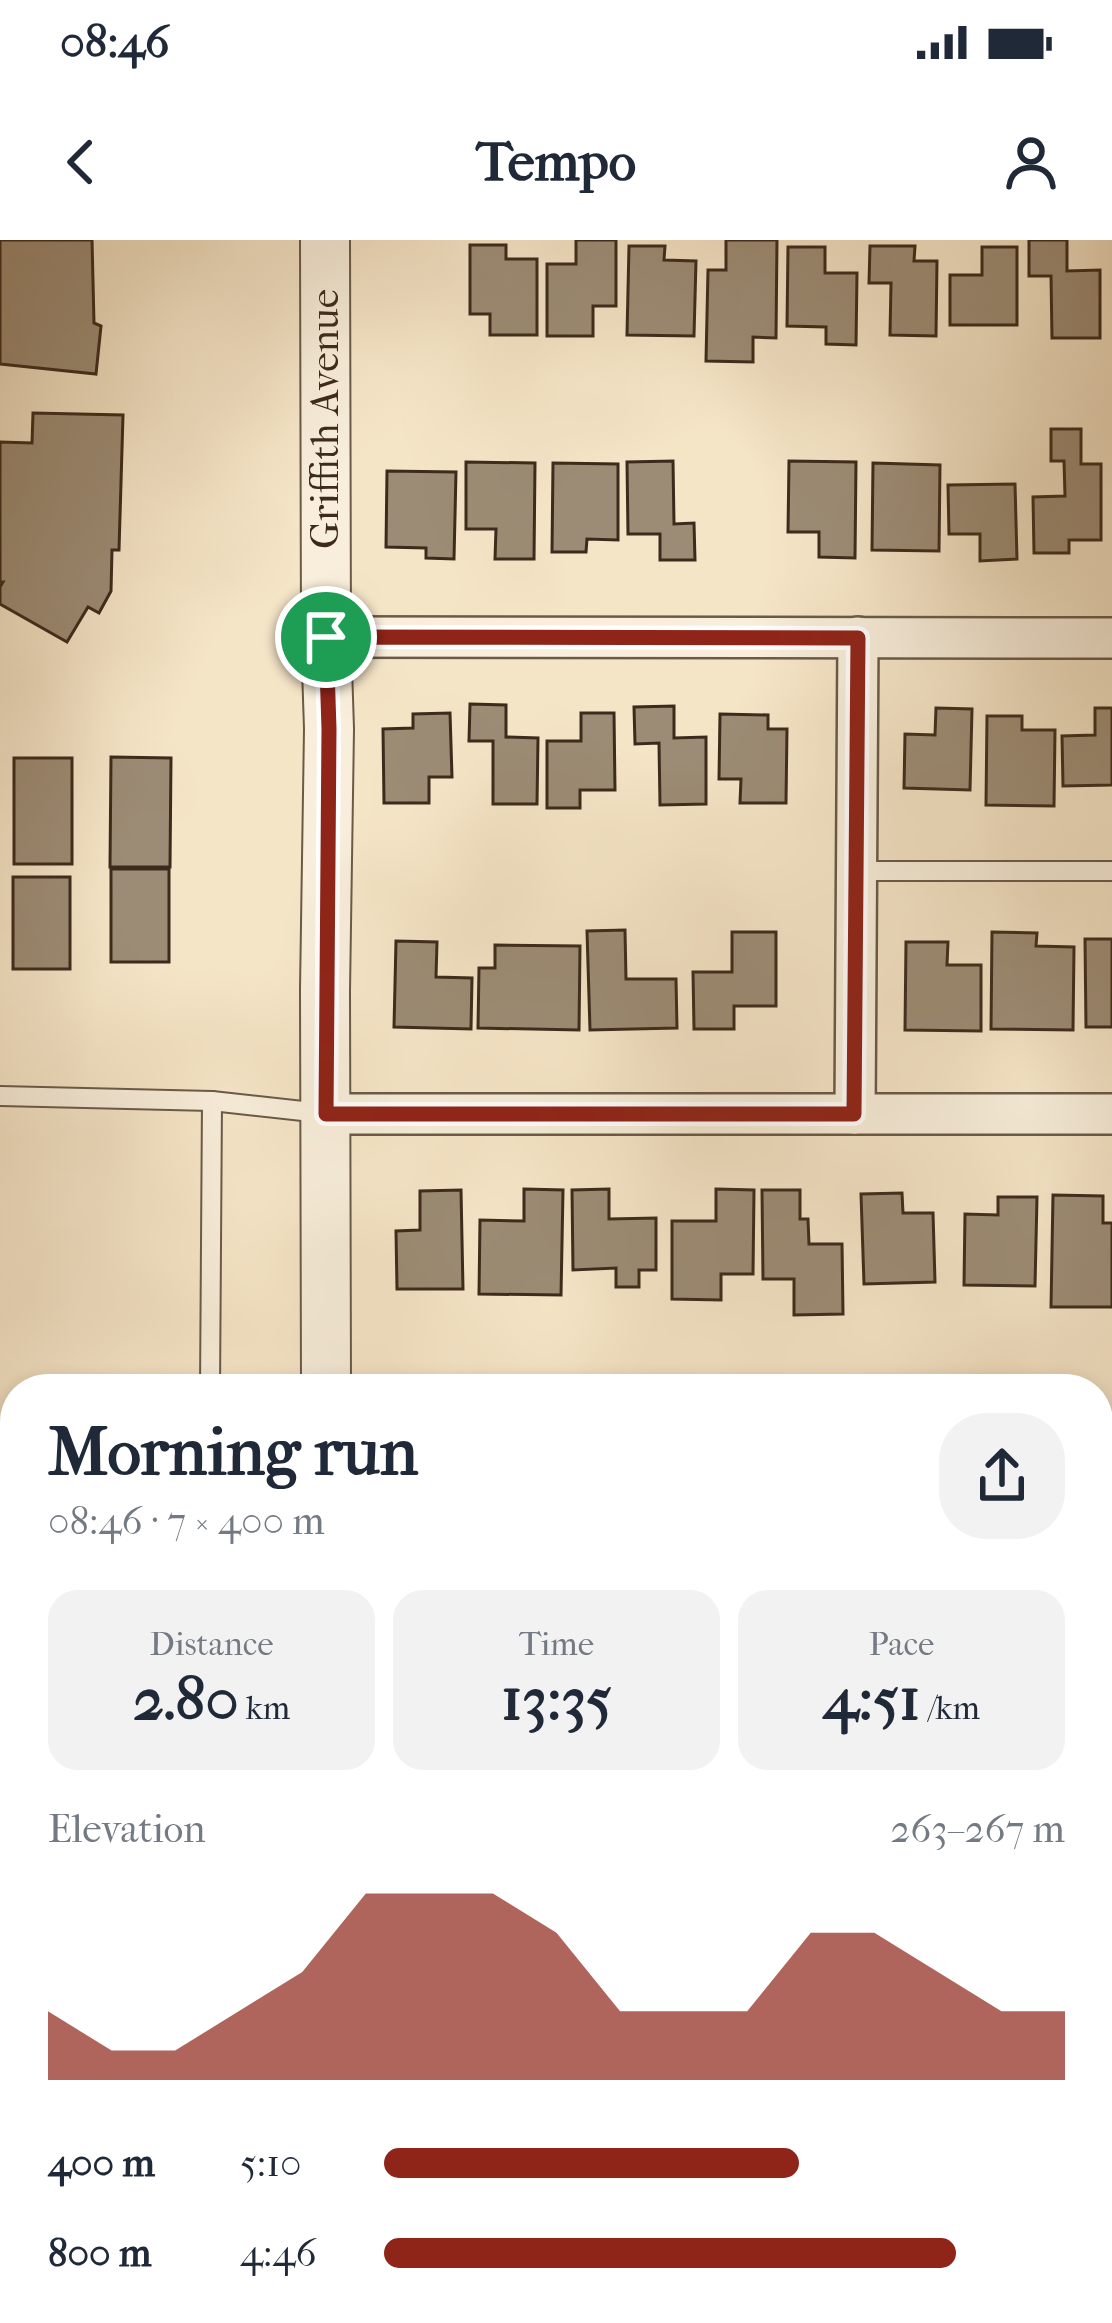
<!DOCTYPE html>
<html lang="en">
<head>
<meta charset="utf-8">
<style>
	:root { --surface:#fff; --page:#f2f2f3; --text:#1f2937; --muted:#747a83; --accent:#8f2418 }
	body { margin:0; font-family:"IM FELL French Canon",serif; background:var(--page); color:var(--text); height:100vh; display:flex; flex-direction:column; font-size:45px; white-space:nowrap }
	* { box-sizing:border-box; margin:0 }
	p { font-size:39px; color:var(--muted) }
	.icon { flex:none; width:66px; height:66px; fill:none; stroke:currentColor; stroke-width:2; stroke-linecap:round; stroke-linejoin:round }
	.map { position:relative; flex:1; overflow:hidden }
	.sheet { position:absolute; left:0px; top:1134px; width:1113px; height:951px; display:flex; flex-direction:column; background:var(--surface); border-radius:48px 48px 0 0; box-shadow:0 6px 18px #0003 }
	.sheet>* { flex:none }
	.pin { position:absolute; display:grid; place-items:center; width:102px; height:102px; color:#fff; margin:-51px; border:6px solid #fff; border-radius:50%; box-shadow:0 3px 12px #0007 }
	.round { display:grid; place-items:center; flex:none; width:126px; height:126px; border-radius:48px; background:var(--page) }
	.headline { display:flex; align-items:center; justify-content:space-between; height:204px; padding:0 48px }
	h1 { font-size:66px; font-weight:700; line-height:90px }
	.metrics { display:grid; grid-template-columns:repeat(3,1fr); gap:18px; height:204px; padding:12px 48px }
	.metrics div { display:grid; align-content:center; border-radius:30px; background:var(--page); text-align:center }
	.metrics b { font-size:60px; font-weight:700 }
	.metrics small { font-size:33px; font-weight:400 }
	.metrics p { font-size:33px }
	.chart { height:336px; padding:24px 48px }
	.chart p { display:flex; justify-content:space-between }
	.chart svg { width:100%; height:216px; margin-top:12px; fill:var(--accent); opacity:.7 }
	ul { padding:0 48px; list-style:none; font-size:39px }
	li { display:grid; grid-template-columns:192px 144px 1fr; align-items:center; height:90px }
	li i { height:30px; border-radius:15px; background:var(--accent) }
	.status { display:flex; justify-content:space-between; align-items:center; height:84px; padding:0 60px; background:var(--surface); direction:ltr }
	.status svg { height:33px; fill:currentColor }
	header { display:flex; justify-content:space-between; align-items:center; height:156px; padding:0 48px; background:var(--surface); font-size:54px; font-weight:700 }
	.map>svg:first-child { display:block }
	.building { fill:#9c8c75; stroke:#3c2b1c; stroke-width:3 }
	.lines { fill:none; stroke-linecap:round; stroke-linejoin:round }
	.service-casing { stroke:#6a5a47; stroke-width:22 }
	.minor-casing { stroke:#6a5a47; stroke-width:44 }
	.tertiary-casing { stroke:#6a5a47; stroke-width:52 }
	.secondary-casing { stroke:#3c2b1c; stroke-width:58 }
	.trunk-casing { stroke:#3c2b1c; stroke-width:68 }
	.service { stroke:#f8eedb; stroke-width:18 }
	.minor { stroke:#f8eedb; stroke-width:39 }
	.tertiary { stroke:#f8eedb; stroke-width:48 }
	.secondary { stroke:#f8eedb; stroke-width:54 }
	.trunk { stroke:#f5e5c7; stroke-width:63 }
	.route-casing { stroke:#fff; stroke-width:24 }
	.route { stroke:#8f2418; stroke-width:15 }
	.labels { text-anchor:middle; dominant-baseline:central; stroke-width:9; stroke-linejoin:round; paint-order:stroke }
	.street-label { font-size:39px; fill:#3c2b1c; stroke:#f8eedb }
</style>
</head>
<body>
<div class="status"><b>08:46</b><svg viewBox="0 0 49 12"><path d="M0 12V9h3v3zM5 12V6h3v6zM10 12V3h3v9zM15 12V0h3v12zM26 1h20v11H26zM47 4h2v5h-2z"/></svg></div>
<header><svg class="icon" aria-label="back" viewBox="0 0 24 24"><path d="M15 5l-7 7 7 7"/></svg>Tempo<svg class="icon" aria-label="person" viewBox="0 0 24 24"><circle cx="12" cy="8" r="4"/><path d="M4 21q1-7 8-7t8 7"/></svg></header>
<div class="map">
<svg width="1112" height="2083" viewBox="0 0 1112 2083">
	<rect width="100%" height="100%" fill="#f5e5c7"/>
	<filter id="stains"><feTurbulence type="fractalNoise" baseFrequency=".00167" numOctaves="4"/><feColorMatrix values="0 0 0 0 .2 0 0 0 0 .09 0 0 0 0 .02 0 0 0 .5 -.17"/></filter>
	<radialGradient id="worn" r=".72"><stop offset=".6" stop-color="#630" stop-opacity="0"/><stop offset="1" stop-color="#630" stop-opacity=".3"/></radialGradient>
	<g class="building">
		<polygon points="0,0 92,0 94,83 101,86 96,134 0,124"/>
		<polygon points="576,0 616,0 616,66 593,66 593,96 547,96 547,24 576,24"/>
		<polygon points="726,0 777,0 776,98 753,97 753,122 706,121 708,30 726,30"/>
		<polygon points="1029,0 1067,0 1067,31 1100,30 1100,98 1052,98 1051,36 1029,36"/>
		<polygon points="470,5 506,5 506,19 537,19 537,95 490,95 490,74 470,74"/>
		<polygon points="629,6 665,6 664,20 696,21 694,96 627,95"/>
		<polygon points="870,6 915,6 914,21 937,21 936,96 890,95 891,43 869,43"/>
		<polygon points="788,7 825,7 825,33 857,33 856,105 826,104 826,87 787,86"/>
		<polygon points="982,7 1017,7 1017,85 950,85 950,35 982,35"/>
		<polygon points="33,173 123,175 119,310 112,310 111,351 99,373 88,367 67,402 0,364 0,347 3,342 0,342 0,202 32,203"/>
		<polygon points="1051,189 1081,189 1081,224 1101,224 1101,300 1069,300 1069,313 1034,313 1033,257 1065,256 1064,221 1051,221"/>
		<polygon points="673,221 674,284 694,283 695,320 660,320 660,294 628,294 627,222"/>
		<polygon points="789,221 856,222 855,318 819,317 819,292 788,292"/>
		<polygon points="466,222 535,223 534,319 495,319 496,289 466,289"/>
		<polygon points="553,223 618,224 618,300 587,299 586,312 552,312"/>
		<polygon points="873,223 940,225 939,311 872,310"/>
		<polygon points="387,231 456,232 454,319 426,318 426,308 386,307"/>
		<polygon points="1015,244 1017,319 980,321 980,294 949,294 948,245"/>
		<polygon points="470,464 506,465 506,497 538,498 537,564 493,564 493,501 469,501"/>
		<polygon points="674,466 674,498 706,497 706,564 660,565 659,503 635,504 634,467"/>
		<polygon points="936,468 972,469 970,550 904,548 905,494 935,495"/>
		<polygon points="1095,468 1112,468 1112,545 1063,546 1062,496 1095,495"/>
		<polygon points="450,473 452,537 429,537 429,563 384,563 383,489 413,488 413,474"/>
		<polygon points="581,473 614,473 615,550 580,550 580,568 547,568 547,501 581,501"/>
		<polygon points="720,474 768,475 768,489 787,489 786,563 740,563 741,539 719,539"/>
		<polygon points="987,476 1022,476 1022,490 1055,490 1054,566 986,565"/>
		<polygon points="111,517 171,518 170,627 110,627"/>
		<rect x="14" y="518" width="58" height="106"/>
		<rect x="111" y="629" width="58" height="93"/>
		<rect x="13" y="637" width="57" height="92"/>
		<polygon points="625,690 626,739 676,739 677,788 590,790 587,691"/>
		<polygon points="732,692 776,692 776,766 734,766 734,789 694,789 693,732 732,732"/>
		<polygon points="992,692 1037,693 1036,706 1074,707 1073,790 991,789"/>
		<polygon points="1085,699 1112,699 1112,787 1086,787"/>
		<polygon points="396,701 437,702 436,737 472,738 471,789 394,787"/>
		<polygon points="906,702 948,702 947,725 981,725 981,791 905,790"/>
		<polygon points="495,705 580,706 579,790 478,788 479,728 495,728"/>
		<polygon points="524,949 563,950 561,1055 479,1054 480,980 524,981"/>
		<polygon points="609,949 609,979 656,978 656,1030 639,1030 639,1047 616,1047 616,1028 573,1030 572,950"/>
		<polygon points="716,949 754,950 753,1034 721,1034 721,1060 672,1059 672,981 716,981"/>
		<polygon points="461,950 463,1049 397,1049 396,991 420,990 420,951"/>
		<polygon points="762,950 800,950 800,979 808,979 809,1004 842,1004 843,1074 794,1075 794,1039 763,1039"/>
		<polygon points="902,953 903,973 933,973 935,1042 864,1044 861,954"/>
		<polygon points="1053,955 1103,956 1103,983 1112,983 1112,1067 1051,1067"/>
		<polygon points="998,957 1037,957 1035,1046 964,1045 965,974 998,975"/>
		<rect x="1098" y="1597" width="14" height="123"/>
		<rect x="0" y="1637" width="15" height="65"/>
		<rect x="1098" y="1831" width="14" height="50"/>
		<rect x="371" y="2070" width="72" height="13"/>
		<rect x="497" y="2070" width="36" height="13"/>
		<rect x="545" y="2070" width="37" height="13"/>
		<polygon points="680,2070 716,2070 716,2083 659,2083 659,2073 680,2073"/>
		<rect x="726" y="2070" width="38" height="13"/>
		<polygon points="861,2070 899,2070 899,2083 860,2083"/>
		<rect x="909" y="2070" width="38" height="13"/>
		<polygon points="1044,2070 1081,2070 1081,2083 1043,2083"/>
	</g>
	<g class="lines">
		<defs>
			<g id="service">
				<polyline points="856,631 1112,631"/>
				<polyline points="0,856 212,861 321,873"/>
				<polyline points="210,1149 212,861"/>
				<polyline points="0,1193 15,1193"/>
				<polyline points="0,1290 15,1290"/>
				<polyline points="0,1744 15,1745"/>
			</g>
			<g id="minor">
				<polyline points="326,397 1112,398"/>
				<polyline points="326,874 1112,874"/>
				<polyline points="855,874 858,397"/>
				<polyline points="0,1972 15,1972"/>
				<polyline points="1098,1972 1112,1972"/>
			</g>
			<polyline id="tertiary" points="325,0 326,397 329,489 325,750 326,1149"/>
			<polyline id="secondary" points="311,2070 312,2083"/>
			<g id="trunk">
				<polyline points="0,1462 15,1462"/>
				<polyline points="1098,1464 1112,1464"/>
			</g>
		</defs>
		<use href="#service" class="service-casing"/>
		<use href="#minor" class="minor-casing"/>
		<use href="#tertiary" class="tertiary-casing"/>
		<use href="#secondary" class="secondary-casing"/>
		<use href="#trunk" class="trunk-casing"/>
		<use href="#service" class="service"/>
		<use href="#minor" class="minor"/>
		<use href="#tertiary" class="tertiary"/>
		<use href="#secondary" class="secondary"/>
		<use href="#trunk" class="trunk"/>
	</g>
	<g class="lines">
		<defs>
			<polygon id="route" points="326,397 858,398 854,874 326,874 329,489"/>
		</defs>
		<use href="#route" class="route-casing"/>
		<use href="#route" class="route"/>
	</g>
	<g class="labels">
		<g class="street-label">
			<text transform="translate(325 179) rotate(-90)">Griffith Avenue</text>
		</g>
	</g>
	<rect width="100%" height="100%" filter="url(#stains)"/>
	<rect width="100%" height="100%" fill="url(#worn)"/>
</svg>
<div class="pin" style="left:326px;top:397px;background:#1e9e55"><svg class="icon" aria-label="arrive" viewBox="0 0 24 24"><path d="M6 21V4h12l-3 4 3 4H6"/></svg></div>
<section class="sheet">
<div class="headline"><div><h1>Morning run</h1><p>08:46 · 7 × 400 m</p></div><a class="round"><svg class="icon" aria-label="share" viewBox="0 0 24 24"><path d="M12 15V3M7 8l5-5 5 5M5 13v7h14v-7"/></svg></a></div>
<div class="metrics">
<div><p>Distance</p><b>2.80<small> km</small></b></div>
<div><p>Time</p><b>13:35</b></div>
<div><p>Pace</p><b>4:51<small> /km</small></b></div>
</div>
<div class="chart"><p><span>Elevation</span>263–267 m</p>
<svg viewBox="0 0 160 44" preserveAspectRatio="none"><path d="M0 44V30L10 38L20 38L30 30L40 22L50 6L60 6L70 6L80 14L90 30L100 30L110 30L120 14L130 14L140 22L150 30L160 30V44z"/></svg>
</div>
<ul>
<li><b>400 m</b>5:10<i style="width:61%"></i></li>
<li><b>800 m</b>4:46<i style="width:84%"></i></li>
</ul>
</section>
</div>
</body>
</html>
